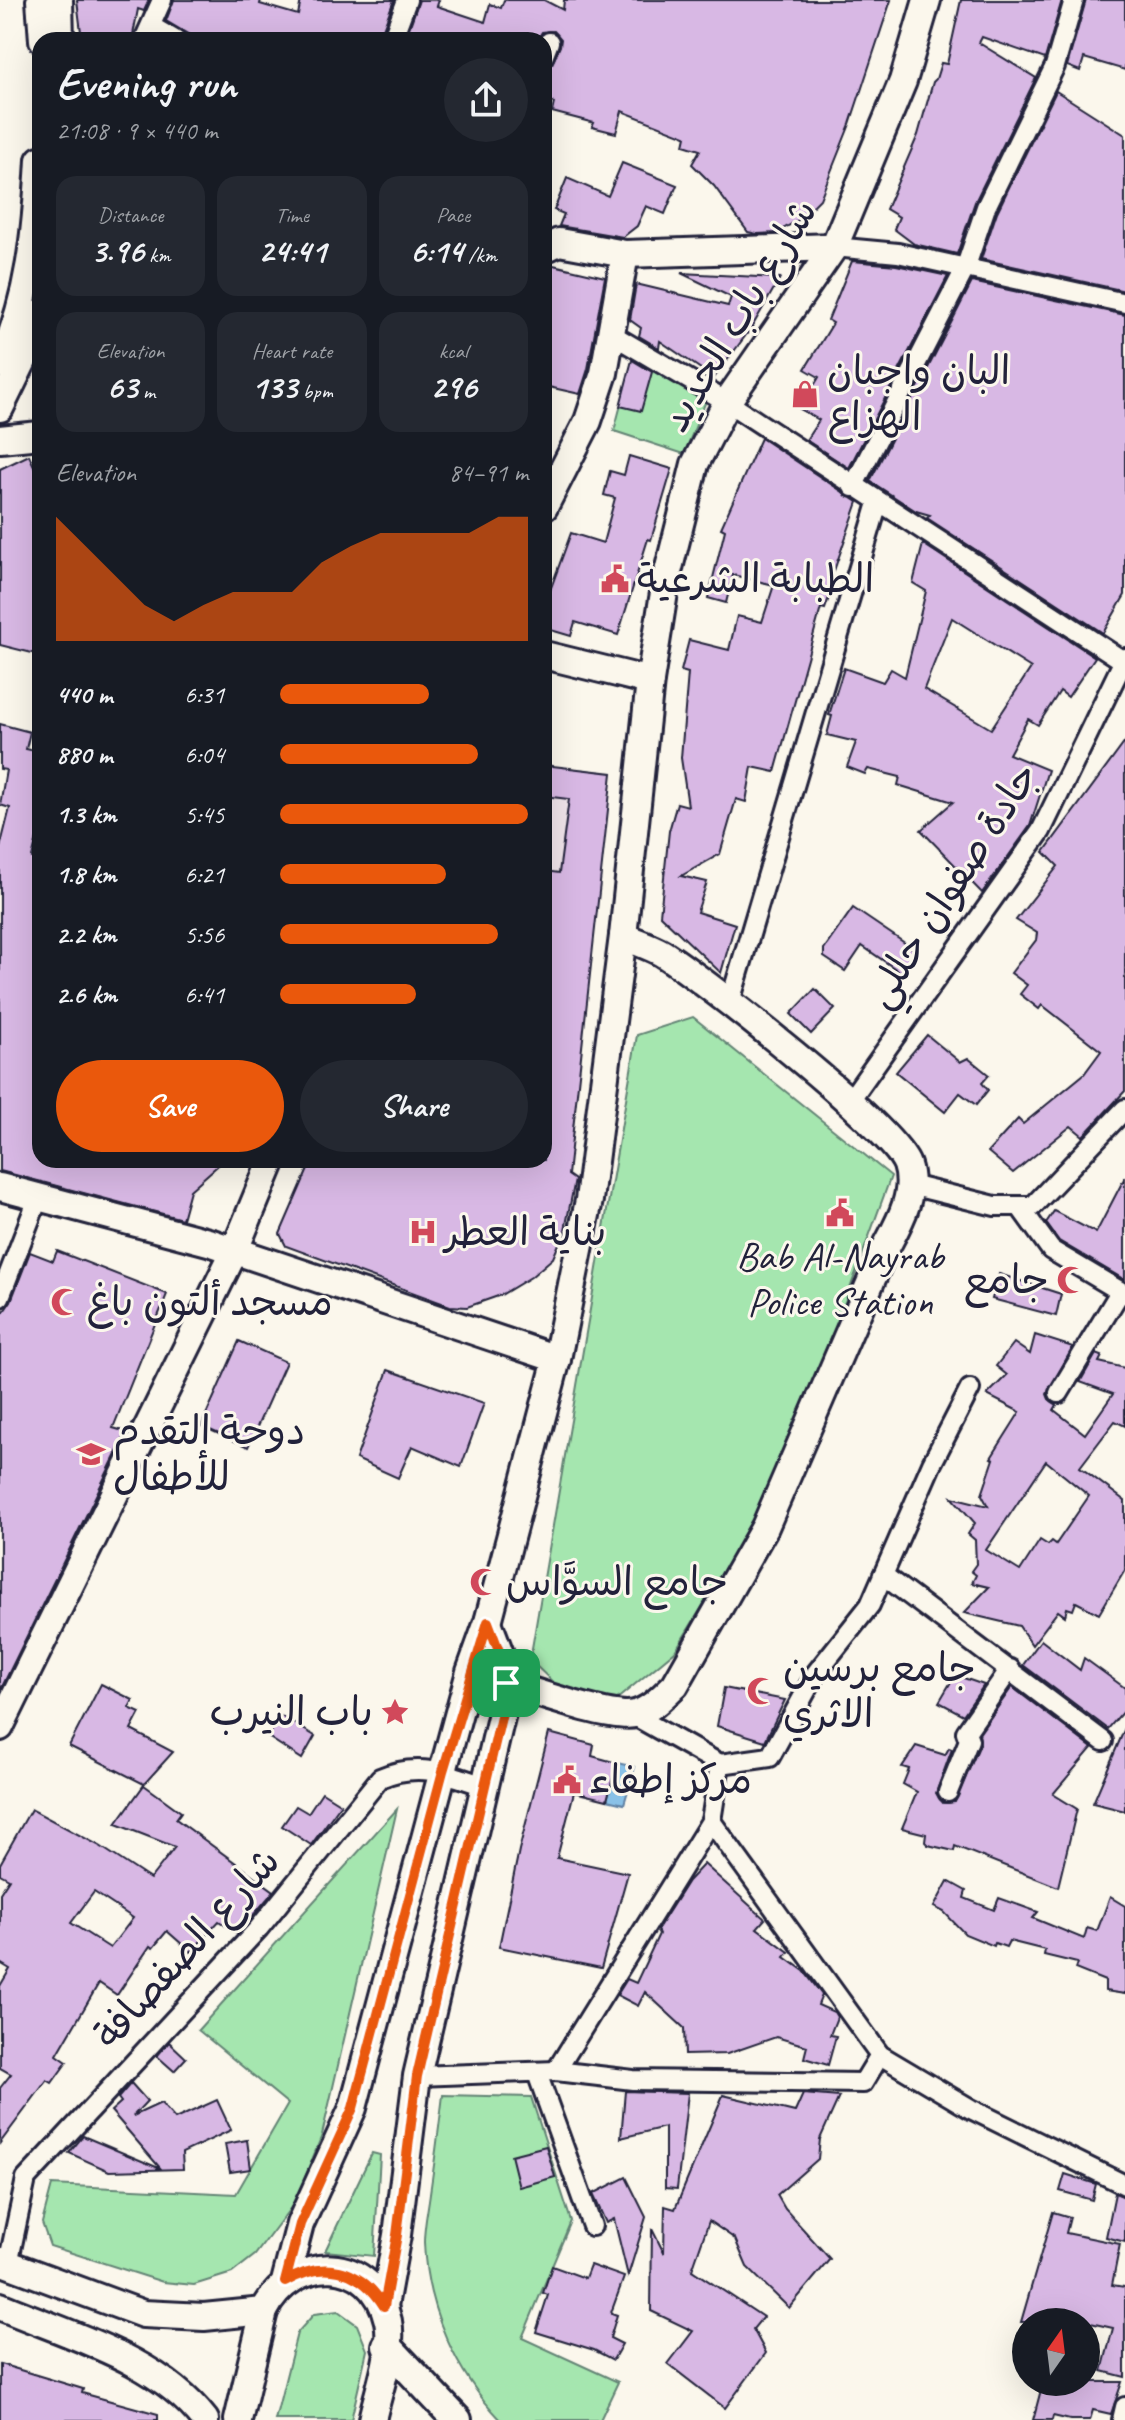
<!DOCTYPE html>
<html lang="en">
<head>
<meta charset="utf-8">
<style>
	:root { --surface:#171b24; --page:#242831; --text:#f1f3f6; --muted:#9ea1a6; --accent:#ea580c }
	body { margin:0; font-family:Caveat,"Playpen Sans Arabic",sans-serif; background:var(--page); color:var(--text); height:100vh; display:flex; flex-direction:column; font-size:30px; white-space:nowrap }
	* { box-sizing:border-box; margin:0 }
	p { font-size:26px; color:var(--muted) }
	.icon { flex:none; width:44px; height:44px; fill:none; stroke:currentColor; stroke-width:2; stroke-linecap:round; stroke-linejoin:round }
	.map { position:relative; flex:1; overflow:hidden }
	.panel { position:absolute; left:32px; top:32px; width:520px; height:1136px; display:flex; flex-direction:column; background:var(--surface); border-radius:24px; box-shadow:0 8px 32px #0002 }
	.panel>* { flex:none }
	.needle { width:52px; rotate:14deg }
	.buttons { position:absolute; left:1012px; top:2308px; display:grid; gap:16px }
	.buttons a { display:grid; place-items:center; width:88px; height:88px; border-radius:50%; background:var(--surface); box-shadow:0 8px 32px #0002; font-size:40px }
	.pin { position:absolute; display:grid; place-items:center; width:68px; height:68px; color:#fff; margin:-34px; border-radius:16px; box-shadow:0 4px 12px #0006 }
	.round { display:grid; place-items:center; flex:none; width:84px; height:84px; border-radius:42px; background:var(--page) }
	.head { display:flex; align-items:center; justify-content:space-between; height:136px; padding:0 24px }
	h1 { font-size:44px; font-weight:700; line-height:60px }
	.figures { display:grid; grid-template-columns:repeat(3,1fr); gap:12px; height:136px; padding:8px 24px }
	.figures div { display:grid; align-content:center; border-radius:20px; background:var(--page); text-align:center }
	.figures b { font-size:34px; font-weight:700 }
	.figures small { font-size:22px; font-weight:400 }
	.figures p { font-size:22px }
	.chart { height:224px; padding:16px 24px }
	.chart p { display:flex; justify-content:space-between }
	.chart svg { width:100%; height:144px; margin-top:8px; fill:var(--accent); opacity:.7 }
	.button { display:flex; gap:16px; margin-top:auto; padding:16px 24px }
	.button a { flex:1; height:92px; border-radius:48px; background:var(--accent); color:#fff; font-size:32px; font-weight:700; line-height:92px; text-align:center }
	.button a+a { background:var(--page); color:var(--text) }
	ul { padding:0 24px; list-style:none; font-size:26px }
	li { display:grid; grid-template-columns:128px 96px 1fr; align-items:center; height:60px }
	li i { height:20px; border-radius:10px; background:var(--accent) }
	.map>svg:first-child { display:block }
	.built { fill:#f0e4ea }
	.green { fill:#a5e6af; stroke:#648475; stroke-width:2 }
	.water { fill:#89c1e7; stroke:#6081a2; stroke-width:2 }
	.building { fill:#d8b8e4; stroke:#22223b; stroke-width:2; fill-rule:evenodd }
	.lines { fill:none; stroke-linecap:round; stroke-linejoin:round }
	.street-casing { stroke:#22223b; stroke-width:24 }
	.secondary-casing { stroke:#22223b; stroke-width:32 }
	.primary-casing { stroke:#22223b; stroke-width:34 }
	.street { stroke:#fbf7ec; stroke-width:18 }
	.secondary { stroke:#fbf7ec; stroke-width:26 }
	.primary { stroke:#fbf7ec; stroke-width:28 }
	.route-casing { stroke:#fff; stroke-width:16 }
	.route { stroke:#ea580c; stroke-width:10 }
	.labels { text-anchor:middle; dominant-baseline:central; stroke-width:6; stroke-linejoin:round; paint-order:stroke }
	.street-label { font-size:40px; fill:#22223b; stroke:#fbf7ec }
	.poi-label { font-size:40px; fill:#22223b; stroke:#fbf7ec; text-anchor:start }
</style>
</head>
<body>
<div class="map">
<svg width="1125" height="2420" viewBox="0 0 1125 2420">
	<rect width="100%" height="100%" fill="#fbf7ec"/>
	<filter id="ink" filterUnits="userSpaceOnUse"><feTurbulence type="fractalNoise" baseFrequency=".0125" numOctaves="2"/><feDisplacementMap in="SourceGraphic" scale="16" xChannelSelector="R" yChannelSelector="G"/><feConvolveMatrix kernelMatrix="1 2 1 2 8 2 1 2 1" color-interpolation-filters="sRGB"/></filter>
	<g filter="url(#ink)">
		<polygon class="built" points="544,765 612,773 544,905"/>
		<g class="green">
			<polygon points="634,355 706,401 684,454 614,431"/>
			<polygon points="693,1017 891,1176 781,1478 675,1651 616,1700 563,1692 530,1660 637,1035"/>
			<polygon points="397,1809 322,2135 295,2202 255,2255 232,2273 194,2285 163,2282 50,2246 42,2223 52,2185 236,2194 288,2104 198,2030"/>
			<path d="M443,2095L531,2097L571,2221L522,2338L618,2382L600,2420H501C456,2373 426,2308 424,2242C424,2226 428,2209 430,2193C435,2160 439,2128 443,2095Z"/>
			<polygon points="372,2153 380,2155 374,2256 325,2251"/>
			<polygon points="338,2311 357,2325 367,2350 351,2420 275,2420 297,2333 314,2314"/>
		</g>
		<polygon class="water" points="617,1763 635,1767 624,1804 607,1800"/>
		<g class="building">
			<polygon points="77,0 149,0 144,11 138,9 132,40 82,40"/>
			<polygon points="174,0 261,0 260,4 298,15 301,0 394,0 381,34 365,30 361,40 198,40 166,21"/>
			<polygon points="419,0 439,0 437,6 485,22 490,4 501,8 504,0 544,0 563,10 564,0 891,0 850,124 820,199 800,219 776,233 757,234 748,232 714,186 692,164 700,150 684,145 686,136 622,111 616,133 592,127 594,123 552,112 554,103 544,100 544,67 552,64 560,46 561,39 554,31 542,32 537,40 463,40 442,33 440,40 405,40"/>
			<polygon points="961,0 1062,0 1045,59 982,37 979,43 1036,78 975,202 957,254 914,244 894,229 899,217 886,209 918,135 933,82 936,79 941,63 947,64"/>
			<polygon points="1086,0 1125,0 1125,70 1084,58 1080,71 1067,66"/>
			<polygon points="1056,91 1125,135 1125,291 981,259 997,212"/>
			<polygon points="622,163 677,185 665,214 646,206 637,226 623,237 559,226 564,214 554,210 567,178 608,196"/>
			<polygon points="852,261 896,265 948,276 849,468 806,440 819,420 800,409 819,377 805,369 833,323 828,320"/>
			<polygon points="549,264 605,277 588,369 580,394 544,386 544,265"/>
			<polygon points="681,273 780,278 752,327 714,378 660,341 659,348 639,336 641,328 630,320 636,284 728,306 731,297"/>
			<polygon points="972,282 1125,315 1125,595 1103,633 927,518 930,515 916,511 870,481"/>
			<polygon points="632,360 652,372 641,411 620,406"/>
			<polygon points="761,438 858,502 829,585 833,586 825,609 821,608 775,772 752,767 746,802 736,799 720,854 681,876 707,882 697,912 735,924 721,973 660,915 669,831 677,803 688,806 681,758 688,673 681,671 689,640 729,650 737,616 762,622 774,585 733,575 726,603 708,598 725,530 721,528"/>
			<polygon points="29,455 40,479 40,655 0,645 0,469"/>
			<polygon points="629,456 672,469 651,540 648,539 618,635 575,622 571,636 544,628 544,607 571,533 603,543 615,498 604,495 610,471 624,475"/>
			<path d="M923,544L1095,657L1068,697L1060,691L1038,725L1028,719L1009,754L1048,770L1030,826L982,893L921,830L953,802L898,785L900,777L868,769L865,774L847,767L856,742L827,735L832,716L829,715L844,668L883,682L891,669L905,677L926,591L913,583ZM952,618L1031,668L991,729L924,689Z"/>
			<polygon points="0,724 30,732 26,749 40,752 40,827 32,858 40,859 40,1160 224,1160 190,1190 182,1219 0,1171 0,848 10,808 0,805 6,770 0,769"/>
			<polygon points="1125,742 1125,1091 1083,1136 1071,1126 1013,1173 988,1152 1018,1119 1023,1124 1084,1074 1101,1051 1042,1005 1039,1009 1020,994 1027,985 1011,973 1036,940 1037,933 1016,920 1058,866 1044,852"/>
			<polygon points="544,765 612,773 568,1175 575,1180 565,1230 553,1258 531,1277 501,1295 467,1307 450,1306 286,1246 280,1234 312,1160 544,1160 544,871 559,873 569,799 544,796"/>
			<polygon points="853,908 918,952 903,974 862,946 845,971 824,957 824,949"/>
			<polygon points="815,989 835,1009 811,1034 791,1014"/>
			<polygon points="927,1035 960,1062 968,1058 989,1075 982,1083 988,1090 976,1105 960,1093 945,1112 896,1072"/>
			<polygon points="1125,1177 1125,1280 1059,1241 1046,1223 1054,1211 1096,1233"/>
			<polygon points="57,1251 167,1294 113,1428 127,1432 0,1691 0,1317 11,1301 30,1252 53,1261"/>
			<polygon points="999,1274 1061,1294 1056,1316 992,1299"/>
			<path d="M1035,1335L1073,1347L1047,1394L1049,1399L1057,1405L1054,1410L1085,1434L1113,1394L1080,1382L1096,1354L1102,1356L1099,1362L1125,1368V1426L1115,1421L1080,1467L1125,1501V1570L1099,1614L1076,1602L1073,1610L1067,1608L1065,1616L1058,1611L1032,1645L1019,1626L964,1613L989,1587L972,1583L976,1575L971,1571L976,1564L975,1540L968,1534L975,1523L952,1497L988,1506L982,1495L994,1459L991,1458L1020,1412L987,1395L1007,1375L996,1366L1014,1343L1030,1354ZM1046,1461L1089,1496L1056,1544L1052,1541L1048,1545L1040,1540L1020,1571L986,1550Z"/>
			<polygon points="239,1341 286,1362 248,1447 201,1426"/>
			<polygon points="388,1370 484,1403 461,1467 412,1446 398,1478 356,1459"/>
			<polygon points="1041,1640 1080,1670 1084,1658 1125,1688 1125,1709 1108,1729 1023,1665"/>
			<polygon points="955,1675 984,1685 963,1715 939,1702"/>
			<polygon points="101,1684 133,1700 129,1708 140,1713 131,1730 173,1752 144,1784 69,1746"/>
			<polygon points="1012,1687 1092,1748 1053,1794 1077,1809 1058,1887 955,1846 954,1851 928,1845 925,1842 926,1834 902,1828 917,1792 903,1784 909,1769 902,1767 916,1746 945,1755 949,1748 952,1749 936,1793 943,1803 955,1802 980,1744 979,1734"/>
			<polygon points="724,1688 785,1700 765,1741 717,1726"/>
			<polygon points="281,1716 315,1736 302,1759 268,1737"/>
			<polygon points="1125,1728 1125,1811 1093,1803"/>
			<polygon points="549,1733 594,1745 592,1756 617,1763 607,1800 574,1792 557,1858 628,1873 601,1968 499,1947 519,1850"/>
			<path d="M144,1785L181,1812L176,1819L274,1891L237,1934L219,1921L191,1952L167,1931L153,1948L150,1946L117,1995L99,1983L57,2055L67,2062L52,2083L47,2080L0,2143V2088L11,2074L0,2068V1986L10,1969L0,1963V1893L9,1879L0,1874V1864L31,1809L100,1846L150,1879L175,1847L116,1824ZM94,1892L133,1918L110,1948L71,1923Z"/>
			<polygon points="322,1792 341,1804 311,1845 282,1826 296,1806 308,1813"/>
			<polygon points="704,1864 765,1919 757,1928 789,1952 785,1957 804,1971 822,1995 818,2005 834,2012 837,2017 830,2035 836,2036 828,2065 804,2058 807,2046 776,2037 727,2054 685,2055 684,2028 645,1992 638,2006 617,1995 627,1979 636,1983 659,1934 657,1930 688,1881"/>
			<polygon points="948,1881 966,1891 964,1898 994,1910 999,1898 1038,1912 1033,1918 1084,1939 1087,1928 1097,1931 1110,1897 1125,1906 1125,1994 1105,1991 1105,1981 1075,1969 1077,1963 1044,1955 1045,1950 1009,1941 1006,1947 995,1943 994,1946 965,1934 944,1912 934,1907"/>
			<polygon points="169,2042 186,2058 174,2071 157,2056"/>
			<polygon points="131,2083 147,2101 133,2116 161,2103 175,2119 217,2100 231,2130 182,2153 183,2169 109,2171 69,2153 83,2136 161,2169 111,2111 121,2102 118,2098"/>
			<polygon points="625,2091 688,2093 677,2189 665,2188 665,2127 621,2138"/>
			<polygon points="803,2094 839,2097 820,2139 818,2159 777,2195 785,2209 830,2259 789,2308 747,2267 735,2239 709,2221 692,2270 763,2317 753,2329 766,2353 725,2408 668,2364 693,2331 651,2311 652,2229 664,2253 665,2206 675,2209 723,2095 795,2112"/>
			<polygon points="247,2140 251,2169 230,2172 225,2144"/>
			<polygon points="546,2146 555,2177 519,2187 511,2155"/>
			<polygon points="1065,2174 1096,2184 1092,2200 1060,2191"/>
			<polygon points="626,2177 646,2217 628,2276 614,2219 606,2223 593,2194"/>
			<polygon points="1115,2193 1125,2197 1125,2242 1106,2237"/>
			<polygon points="1053,2212 1070,2217 1066,2233 1120,2244 1112,2285 1125,2287 1125,2377 1102,2371 1113,2328 1086,2322 1021,2322"/>
			<polygon points="590,2265 624,2277 611,2313 617,2315 610,2338 622,2344 613,2360 594,2350 536,2332 548,2295 543,2293 552,2266 585,2278"/>
			<polygon points="0,2364 83,2389 82,2393 158,2414 158,2420 0,2420"/>
			<polygon points="1043,2382 1122,2382 1111,2414 1093,2410 1090,2420 1070,2420 1053,2416 1052,2420 1033,2420"/>
		</g>
		<g class="lines">
			<defs>
				<g id="street">
					<polyline points="151,26 175,40"/>
					<polyline points="144,40 162,0"/>
					<polyline points="392,40 407,0"/>
					<polyline points="544,55 549,42"/>
					<polyline points="834,247 898,253 1125,303"/>
					<polyline points="613,335 727,402 1125,662"/>
					<polyline points="853,487 965,269 986,207 1055,66 1074,0"/>
					<polyline points="730,1002 878,503"/>
					<polyline points="848,1103 1041,831 1125,658"/>
					<polyline points="910,1185 995,1206 1033,1206 1125,1109"/>
					<polyline points="1020,1207 1051,1250 1125,1294"/>
					<polyline points="0,1297 39,1196"/>
					<polyline points="1059,1393 1120,1292"/>
					<polyline points="883,1575 1103,1741"/>
					<polyline points="633,1715 720,1764 711,1821 880,2055 971,2109 1125,2185"/>
					<polyline points="720,1764 770,1757 816,1673 870,1605 932,1463 970,1389"/>
					<polyline points="948,1792 969,1740 966,1732 1010,1669"/>
					<polyline points="556,2071 711,1821"/>
					<polyline points="537,2073 592,2226"/>
					<polyline points="417,2076 556,2071 633,2080 863,2083 880,2055"/>
					<path d="M8,2264L26,2179L259,1928L380,1778C418,1761 450,1774 487,1787"/>
					<polyline points="1122,2420 1125,2407"/>
				</g>
				<g id="secondary">
					<polyline points="40,0 43,40"/>
					<polyline points="59,0 60,40"/>
					<polyline points="544,249 559,242 625,254 834,247"/>
					<path d="M0,364C30,298 36,231 40,160"/>
					<polyline points="0,408 35,336 40,313"/>
					<polyline points="0,439 40,435"/>
					<polyline points="544,507 588,421 604,373 625,254"/>
					<polyline points="544,655 650,681"/>
					<polyline points="0,1187 212,1243 557,1359"/>
					<path d="M506,1683C532,1691 612,1720 635,1714C651,1710 663,1696 675,1685L765,1527L884,1251C897,1226 917,1195 907,1165C894,1128 703,979 662,953C650,946 636,942 623,936"/>
					<polyline points="0,1727 234,1252 272,1160"/>
					<polyline points="0,2261 143,2314 204,2317 264,2311"/>
					<polyline points="285,2282 300,2224 353,2108 443,1771 470,1672 488,1622 557,1359 589,1200 623,936 650,681 666,580 695,464 727,402 834,247 903,81 927,0"/>
					<path d="M0,2306C70,2336 157,2358 205,2420"/>
					<polyline points="384,2306 397,2235 417,2076 505,1700 505,1667 488,1622"/>
					<path d="M238,2420L264,2311C294,2252 373,2253 388,2321C394,2351 378,2391 372,2420"/>
				</g>
				<polyline id="primary" points="387,2346 457,2420"/>
			</defs>
			<use href="#street" class="street-casing"/>
			<use href="#secondary" class="secondary-casing"/>
			<use href="#primary" class="primary-casing"/>
			<use href="#street" class="street"/>
			<use href="#secondary" class="secondary"/>
			<use href="#primary" class="primary"/>
		</g>
	</g>
	<g class="lines" filter="url(#ink)">
		<defs>
			<path id="route" d="M488,1622L505,1667V1700L417,2076L397,2235L384,2306C360,2268 323,2259 285,2282L300,2224L353,2108L443,1771Z"/>
		</defs>
		<use href="#route" class="route-casing"/>
		<use href="#route" class="route"/>
	</g>
	<defs>
		<symbol id="shop-bare" viewBox="-9 -9 18 18"><path d="M-5-2.5h2.3a2.7 3.5 0 0 1 5.4 0H5L5.5 6h-11ZM-1.5-2.5h3a1.5 2.3 0 0 0-3 0Z" fill="#d1495b" stroke="#fbf7ec" stroke-width="2.5" paint-order="stroke"/></symbol>
		<symbol id="civic-bare" viewBox="-9 -9 18 18"><path d="M-.6-6.5H3V-4.5H.6V-3L4-1V1h2V6H-6V1h2V-1L-.6-3ZM-1.2 2.5V6h2.4V2.5Z" fill="#d1495b" stroke="#fbf7ec" stroke-width="2.5" paint-order="stroke"/></symbol>
		<symbol id="hospital-bare" viewBox="-9 -9 18 18"><path d="M-5-5h3v3.5h4V-5h3V5h-3V1.5h-4V5h-3Z" fill="#d1495b" stroke="#fbf7ec" stroke-width="2.5" paint-order="stroke"/></symbol>
		<symbol id="mosque-bare" viewBox="-9 -9 18 18"><path d="M3.5-4.9A6 6 0 1 0 3.5 4.9A5 5 0 1 1 3.5-4.9Z" fill="#d1495b" stroke="#fbf7ec" stroke-width="2.5" paint-order="stroke"/></symbol>
		<symbol id="school-bare" viewBox="-9 -9 18 18"><path d="M0-5L7-2L0 1L-7-2ZM-4 1L0 2.5L4 1V4Q0 6-4 4Z" fill="#d1495b" stroke="#fbf7ec" stroke-width="2.5" paint-order="stroke"/></symbol>
		<symbol id="sight-bare" viewBox="-9 -9 18 18"><path d="M0-6L1.8-2.2L6-1.7L2.9 1.2L3.7 5.4L0 3.3L-3.7 5.4L-2.9 1.2L-6-1.7L-1.8-2.2Z" fill="#d1495b" stroke="#fbf7ec" stroke-width="2.5" paint-order="stroke"/></symbol>
	</defs>
	<g fill-rule="evenodd">
		<use href="#shop-bare" x="785" y="374" width="40" height="40"/>
		<use href="#civic-bare" x="595" y="559" width="40" height="40"/>
		<use href="#civic-bare" x="820" y="1193" width="40" height="40"/>
		<use href="#hospital-bare" x="403" y="1212" width="40" height="40"/>
		<use href="#mosque-bare" x="1051" y="1260" width="40" height="40"/>
		<use href="#mosque-bare" x="45" y="1282" width="40" height="40"/>
		<use href="#school-bare" x="71" y="1434" width="40" height="40"/>
		<use href="#mosque-bare" x="464" y="1562" width="40" height="40"/>
		<use href="#mosque-bare" x="741" y="1671" width="40" height="40"/>
		<use href="#sight-bare" x="375" y="1692" width="40" height="40"/>
		<use href="#civic-bare" x="547" y="1760" width="40" height="40"/>
	</g>
	<g class="labels">
		<g class="street-label">
			<text transform="translate(739 315) rotate(-59)">شارع باب الحديد</text>
			<text transform="translate(952 885) rotate(-57)">جادة صفوان حللي</text>
			<text transform="translate(187 1948) rotate(-48)">شارع الصفصافة</text>
		</g>
		<g class="poi-label">
			<text x="827" y="371">البان واجبان<tspan x="827" dy="46">الهزاع</tspan></text>
			<text x="637" y="579">الطبابة الشرعية</text>
			<text x="445" y="1232">بناية العطر</text>
			<text x="840" y="1256" text-anchor="middle">Bab Al-Nayrab<tspan x="840" dy="46">Police Station</tspan></text>
			<text x="1049" y="1280" text-anchor="end">جامع</text>
			<text x="87" y="1302">مسجد ألتون باغ</text>
			<text x="113" y="1431">دوحة التقدم<tspan x="113" dy="46">للأطفال</tspan></text>
			<text x="506" y="1582">جامع السوَّاس</text>
			<text x="783" y="1668">جامع برسين<tspan x="783" dy="46">الاثري</tspan></text>
			<text x="373" y="1712" text-anchor="end">باب النيرب</text>
			<text x="589" y="1780">مركز إطفاء</text>
		</g>
	</g>
</svg>
<div class="buttons">
<a><svg class="needle" viewBox="-14 -14 28 28"><path d="M0-13l5 13h-10z" fill="#e53935"/><path d="M0 13l5-13h-10z" fill="#9ea1a6"/></svg></a>
</div>
<div class="pin" style="left:506px;top:1683px;background:#1e9e55"><svg class="icon" aria-label="arrive" viewBox="0 0 24 24"><path d="M6 21V4h12l-3 4 3 4H6"/></svg></div>
<section class="panel">
<div class="head"><div><h1>Evening run</h1><p>21:08 · 9 × 440 m</p></div><a class="round"><svg class="icon" aria-label="share" viewBox="0 0 24 24"><path d="M12 15V3M7 8l5-5 5 5M5 13v7h14v-7"/></svg></a></div>
<div class="figures">
<div><p>Distance</p><b>3.96<small> km</small></b></div>
<div><p>Time</p><b>24:41</b></div>
<div><p>Pace</p><b>6:14<small> /km</small></b></div>
</div>
<div class="figures">
<div><p>Elevation</p><b>63<small> m</small></b></div>
<div><p>Heart rate</p><b>133<small> bpm</small></b></div>
<div><p>kcal</p><b>296</b></div>
</div>
<div class="chart"><p><span>Elevation</span>84–91 m</p>
<svg viewBox="0 0 160 44" preserveAspectRatio="none"><path d="M0 44V6L10 15L20 24L30 33L40 38L50 33L60 29L70 29L80 29L90 20L100 15L110 11L120 11L130 11L140 11L150 6L160 6V44z"/></svg>
</div>
<ul>
<li><b>440 m</b>6:31<i style="width:60%"></i></li>
<li><b>880 m</b>6:04<i style="width:80%"></i></li>
<li><b>1.3 km</b>5:45<i style="width:100%"></i></li>
<li><b>1.8 km</b>6:21<i style="width:67%"></i></li>
<li><b>2.2 km</b>5:56<i style="width:88%"></i></li>
<li><b>2.6 km</b>6:41<i style="width:55%"></i></li>
</ul>
<div class="button"><a>Save</a><a>Share</a></div>
</section>
</div>
</body>
</html>
